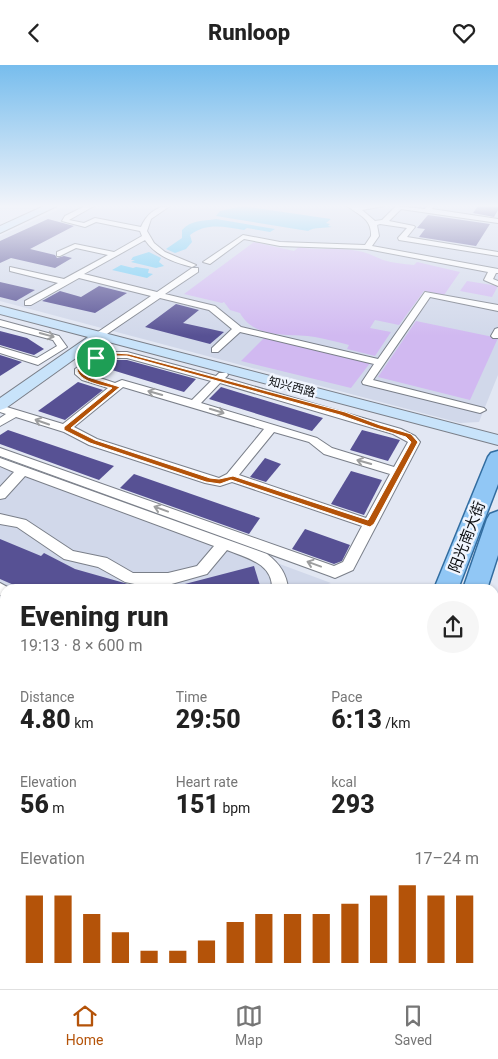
<!DOCTYPE html>
<html lang="en">
<head>
<meta charset="utf-8">
<style>
	:root { --surface:#fff; --page:#f6f6f6; --text:#222; --muted:#767676; --line:#e0e0e0; --accent:#b45309 }
	body { margin:0; font-family:Roboto,"Noto Sans SC",sans-serif; background:var(--page); color:var(--text); height:100vh; display:flex; flex-direction:column; font-size:19px; white-space:nowrap }
	* { box-sizing:border-box; margin:0 }
	p { font-size:16px; color:var(--muted) }
	.icon { flex:none; width:28px; height:28px; fill:none; stroke:currentColor; stroke-width:2; stroke-linecap:round; stroke-linejoin:round }
	.map { position:relative; flex:1; overflow:hidden }
	.details { position:absolute; left:0px; top:519px; width:499px; height:406px; display:flex; flex-direction:column; background:var(--surface); border-radius:15px 15px 0 0; box-shadow:0 1px 4px #0004 }
	.details>* { flex:none }
	.pin { position:absolute; display:grid; place-items:center; width:42px; height:42px; color:#fff; margin:-21px; border:2px solid #fff; border-radius:50%; box-shadow:0 1px 5px #0007 }
	.round { display:grid; place-items:center; flex:none; width:52px; height:52px; border-radius:26px; background:var(--page) }
	.summary { display:flex; align-items:center; justify-content:space-between; height:85px; padding:0 20px }
	h1 { font-size:28px; font-weight:800; line-height:38px }
	.stats { display:grid; grid-template-columns:repeat(3,1fr); gap:8px; height:85px; padding:5px 20px }
	.stats div { display:grid; align-content:center }
	.stats b { font-size:25px; font-weight:800 }
	.stats small { font-size:14px; font-weight:400 }
	.stats p { font-size:14px }
	.chart { height:140px; padding:10px 20px }
	.chart p { display:flex; justify-content:space-between }
	.chart svg { width:100%; height:90px; margin-top:5px; stroke:var(--accent); stroke-width:6 }
	header { display:flex; justify-content:space-between; align-items:center; height:65px; padding:0 20px; background:var(--surface); font-size:22px; font-weight:800 }
	.tabs { display:flex; justify-content:space-around; align-items:center; height:70px; border-top:1px solid var(--line); background:var(--surface); font-size:14px; color:var(--muted) }
	.tabs a { display:grid; justify-items:center; gap:2px }
	.tabs .selected { color:var(--accent) }
	.map>svg:first-child { display:block }
	.built { fill:#d1d8ea }
	.green { fill:#d1b9f1 }
	.water { fill:#6dcbf4 }
	.building { fill:#575194 }
	.lines { fill:none; stroke-linecap:round; stroke-linejoin:round }
	.street-casing { stroke:#7a7f89; stroke-width:2 }
	.secondary-casing { stroke:#7a7f89; stroke-width:2 }
	.primary-casing { stroke:#326da0; stroke-width:3 }
	.street { fill:#fff; fill-rule:evenodd }
	.secondary { fill:#c8e3fa; fill-rule:evenodd }
	.primary { fill:#91c7f5; fill-rule:evenodd }
	.rail { stroke:#42454a; stroke-width:5.5; stroke-dasharray:12 5.5; stroke-linecap:butt }
	.oneway { stroke:#9d9e9f }
	.route { fill:#b45309; stroke:#fff; fill-rule:evenodd }
	.labels { text-anchor:middle; dominant-baseline:central; stroke-width:5; stroke-linejoin:round; paint-order:stroke }
	.far-street-label { font-size:12px; fill:#0a0c0f; stroke:#f0f5fe }
	.street-label { font-size:15px; fill:#0a0c0f; stroke:#f0f5fe }
</style>
</head>
<body>
<header><svg class="icon" aria-label="back" viewBox="0 0 24 24"><path d="M15 5l-7 7 7 7"/></svg>Runloop<svg class="icon" aria-label="heart" viewBox="0 0 24 24"><path d="M12 20l-8-8c-3-5 5-10 8-4 3-6 11-1 8 4z"/></svg></header>
<div class="map">
<svg width="498" height="924" viewBox="0 0 498 924">
	<rect width="100%" height="100%" fill="#e2e7f3"/>
	<g class="built">
		<polygon points="66,141 498,141 498,310 479,357 460,358 0,236 0,171"/>
		<polygon points="0,395 331,518 312,524 5,524 5,543 0,541"/>
		<polygon points="498,690 498,907 494,905 494,708"/>
	</g>
	<g class="green">
		<path d="M254,177L294,186L299,182C318,186 338,182 358,186C367,187 375,192 383,195C393,198 404,199 414,200L417,197L460,207L444,230L424,226L399,260L375,255L370,263L391,267L375,291L347,284L349,280C338,277 326,274 315,272C290,268 255,275 240,248L230,245L224,237L222,238L184,229Z"/>
		<polygon points="467,216 498,221 492,232 460,226"/>
		<polygon points="416,256 498,273 470,335 378,312"/>
		<polygon points="264,273 370,298 351,323 241,296"/>
		<polygon points="0,551 5,554 5,646 3,648 0,647"/>
	</g>
	<g class="water">
		<path d="M243,141L331,154L326,158L330,159L328,161L332,162C325,163 314,162 308,166L216,151L220,146Z"/>
		<path d="M216,154L275,164L270,167L247,163L244,165C225,162 207,157 190,170L192,177L186,184L175,188L166,184L182,173V165C191,155 203,156 216,154Z"/>
		<polygon points="149,187 161,193 159,197 164,201 156,203 131,197 135,195 131,195 133,192"/>
		<polygon points="121,200 133,203 136,202 149,204 148,208 153,209 147,213 112,205"/>
	</g>
	<g class="building">
		<polygon points="478,141 498,141 498,145 494,152 473,148"/>
		<polygon points="428,150 490,159 476,181 419,172 425,164 417,163"/>
		<polygon points="48,154 74,161 30,184 55,190 57,193 64,191 72,193 55,203 11,193 0,198 0,176"/>
		<polygon points="0,217 35,225 16,236 0,232"/>
		<polygon points="99,221 127,228 95,248 42,236 60,226 81,232"/>
		<polygon points="176,239 199,245 183,258 224,267 210,279 145,262"/>
		<polygon points="0,266 27,273 44,284 34,290 0,280"/>
		<polygon points="0,290 22,297 0,311"/>
		<polygon points="113,295 127,295 196,314 184,327 112,305 88,306 101,298"/>
		<polygon points="78,317 103,325 65,355 38,346"/>
		<polygon points="221,322 323,353 312,366 209,334"/>
		<polygon points="8,365 114,401 99,415 0,379 0,370"/>
		<polygon points="362,365 400,375 388,396 350,385"/>
		<polygon points="265,393 281,399 266,417 250,412"/>
		<polygon points="351,406 382,415 364,450 331,439"/>
		<polygon points="134,409 260,453 249,469 120,423"/>
		<polygon points="305,464 350,480 342,496 334,499 292,484"/>
		<polygon points="0,474 41,491 44,488 75,504 135,521 135,524 23,524 0,514"/>
		<polygon points="254,501 261,524 182,524 181,520"/>
	</g>
	<g class="lines">
		<defs>
			<g id="street">
				<path d="M85,141H94L69,155L84,158L95,153L141,162C146,150 156,141 170,141L151,154L147,166L154,178L165,187L196,200L192,202C173,197 156,191 145,175L84,209L157,227L192,203H198V207L165,229L215,241L241,262L378,294L425,227L498,240V246L430,232L373,315L484,343L486,345L480,348L363,319L362,317L374,299L240,267L218,287H212V283L232,264L209,245L160,233L101,273H95V269L151,231L79,213L31,240H25V236L58,218L10,206V202L64,214L108,190L76,183L60,191H57V187L75,179L114,187L142,171L140,166L96,157L85,162L62,156L65,151Z"/>
				<path d="M347,141H384L362,145L375,156L382,155L396,141L425,144L427,141H434L432,144L498,154V158L401,144L389,156L414,161L415,162L407,172L498,187V191L399,175L398,173L407,163L380,159L377,160L379,171L372,181L498,204V208H496L493,214L498,216V221L484,215L488,207L367,184L280,181L244,174L210,199L203,197L243,170L280,177L365,180L371,171C372,154 359,150 347,141Z"/>
				<polygon points="0,255 59,271 67,282 38,300 0,288 0,282 37,293 57,281 53,275 0,261"/>
				<polygon points="498,263 498,273 493,273 491,271 495,264"/>
				<path d="M113,287H127L216,311L219,308H227L228,310L225,313L401,364L415,371L420,377L353,505L335,513L330,511L0,391V383L334,501L343,497L362,461L232,417L220,421L205,418L89,380L64,367L16,352L0,361V353L6,349L0,347V340L63,359L108,323L82,315L75,309V304L93,292ZM113,293H127L211,316L192,335L122,315L115,318L85,308V305L100,296ZM220,318L393,369L408,377L394,402L332,383L317,373L201,338ZM123,322L264,364L227,409L219,413L97,374L74,362ZM274,367L309,377L324,389L390,409L366,453L239,410Z"/>
				<path d="M0,393L267,489C279,498 287,509 288,524H272C273,498 246,493 227,485L207,509L168,520L144,521L125,517L98,502L64,494L17,462L0,459V449L26,455L73,486L107,493L133,508H168L197,501L214,481L25,411L5,433L0,434V422L14,407L0,401Z"/>
				<polygon points="0,518 11,524 5,524 5,532 0,530"/>
			</g>
			<g id="secondary">
				<polygon points="44,141 57,141 0,168 0,161"/>
				<polygon points="0,241 498,370 498,380 101,275 6,343 0,345 0,333 88,272 0,249"/>
			</g>
			<g id="primary">
				<polygon points="498,386 498,419 458,524 434,524 488,392 491,388"/>
				<polygon points="498,446 498,490 487,524 463,524 487,454 490,449"/>
				<polygon points="0,709 5,711 5,744 0,742"/>
				<polygon points="0,786 5,788 5,825 0,823"/>
				<polygon points="164,920 208,920 210,924 166,924"/>
				<polygon points="274,920 352,920 354,924 273,924"/>
			</g>
		</defs>
		<use href="#street" class="street-casing"/>
		<use href="#secondary" class="secondary-casing"/>
		<use href="#primary" class="primary-casing"/>
		<use href="#street" class="street"/>
		<use href="#secondary" class="secondary"/>
		<use href="#primary" class="primary"/>
		<g class="rail">
			<polyline points="0,749 5,752"/>
			<polyline points="0,766 5,770"/>
			<polyline points="247,920 254,924"/>
			<polyline points="281,920 287,924"/>
		</g>
	</g>
	<defs><path id="oneway-shaft" d="M-6 0H5M1.5-3L5.5 0L1.5 3" fill="none" stroke-width="1.6" stroke-linecap="round" stroke-linejoin="round" transform="scale(1.25)"/></defs>
	<g class="oneway">
		<use href="#oneway-shaft" transform="translate(47 270) rotate(15)"/>
		<use href="#oneway-shaft" transform="translate(155 328) rotate(-164)"/>
		<use href="#oneway-shaft" transform="translate(217 346) rotate(17)"/>
		<use href="#oneway-shaft" transform="translate(42 357) rotate(-161)"/>
		<use href="#oneway-shaft" transform="translate(364 397) rotate(-164)"/>
		<use href="#oneway-shaft" transform="translate(161 444) rotate(-160)"/>
		<use href="#oneway-shaft" transform="translate(314 499) rotate(-160)"/>
	</g>
	<linearGradient id="sky" x2="0" y2="1"><stop stop-color="#77bded"/><stop offset="0.52" stop-color="#f2f4fa"/><stop offset="1" stop-color="#f2f4fa" stop-opacity="0"/></linearGradient>
	<rect width="498" height="271" fill="url(#sky)"/>
	<path class="route" d="M114,288L129,289L345,347L380,360L411,369L418,377L374,459L370,462L231,415L220,419L206,417L90,378L64,365V362L112,323C101,320 79,317 77,304L94,292ZM114,291H127L340,350L376,363L406,372L411,377L368,455L233,411L219,414L210,413L95,375L71,363L120,322L88,312L83,308V305L97,294Z"/>
	<g class="labels">
		<g class="far-street-label">
			<text transform="translate(292 322) rotate(15)">知兴西路</text>
		</g>
		<g class="street-label">
			<text transform="translate(467 472) rotate(-69)">阳光南大街</text>
		</g>
	</g>
</svg>
<div class="pin" style="left:96px;top:293px;background:#1e9e55"><svg class="icon" aria-label="arrive" viewBox="0 0 24 24"><path d="M6 21V4h12l-3 4 3 4H6"/></svg></div>
<section class="details">
<div class="summary"><div><h1>Evening run</h1><p>19:13 · 8 × 600 m</p></div><a class="round"><svg class="icon" aria-label="share" viewBox="0 0 24 24"><path d="M12 15V3M7 8l5-5 5 5M5 13v7h14v-7"/></svg></a></div>
<div class="stats">
<div><p>Distance</p><b>4.80<small> km</small></b></div>
<div><p>Time</p><b>29:50</b></div>
<div><p>Pace</p><b>6:13<small> /km</small></b></div>
</div>
<div class="stats">
<div><p>Elevation</p><b>56<small> m</small></b></div>
<div><p>Heart rate</p><b>151<small> bpm</small></b></div>
<div><p>kcal</p><b>293</b></div>
</div>
<div class="chart"><p><span>Elevation</span>17–24 m</p>
<svg viewBox="0 0 160 44" preserveAspectRatio="none"><path d="M5 44V11M15 44V11M25 44V20M35 44V29M45 44V38M55 44V38M65 44V33M75 44V24M85 44V20M95 44V20M105 44V20M115 44V15M125 44V11M135 44V6M145 44V11M155 44V11"/></svg>
</div>
</section>
</div>
<nav class="tabs">
<a class="selected"><svg class="icon" aria-label="home" viewBox="0 0 24 24"><path d="M3 11l9-7 9 7M6 9v11h12V9"/></svg>Home</a>
<a><svg class="icon" aria-label="map" viewBox="0 0 24 24"><path d="M3 6l6-2 6 2 6-2v14l-6 2-6-2-6 2zM9 4v14M15 6v14"/></svg>Map</a>
<a><svg class="icon" aria-label="saved" viewBox="0 0 24 24"><path d="M7 4h10v16l-5-4-5 4z"/></svg>Saved</a>
</nav>
</body>
</html>
